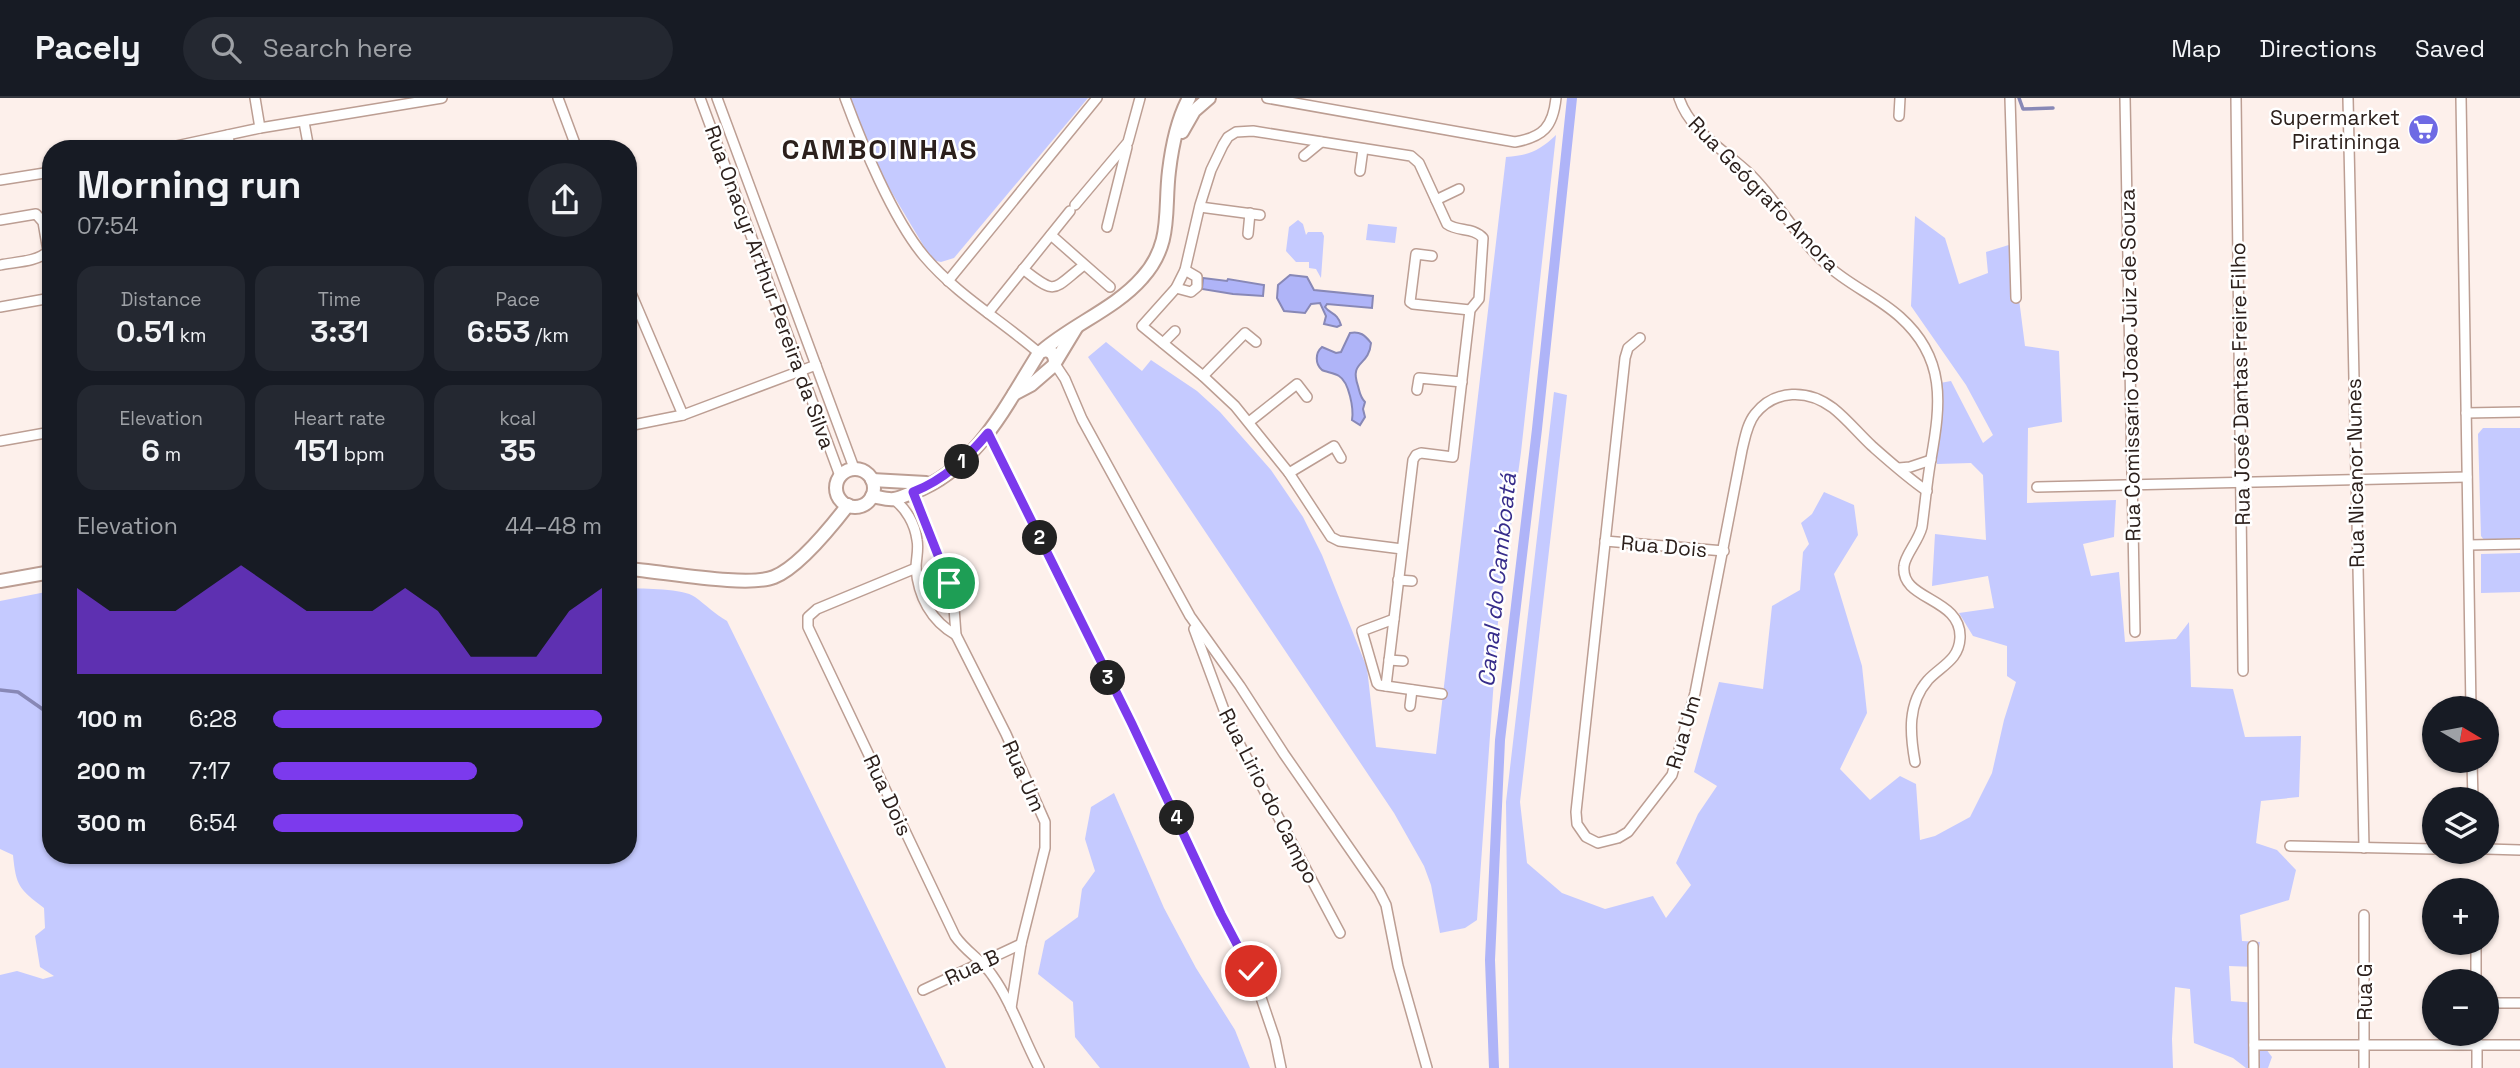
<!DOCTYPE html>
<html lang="en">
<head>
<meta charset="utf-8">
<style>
	:root { --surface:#171b24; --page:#242831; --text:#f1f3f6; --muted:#9ea1a6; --line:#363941; --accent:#7c3aed }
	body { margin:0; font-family:"Space Grotesk",sans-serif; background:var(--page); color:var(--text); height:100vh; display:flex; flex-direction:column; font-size:26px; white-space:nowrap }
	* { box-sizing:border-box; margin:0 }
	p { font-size:23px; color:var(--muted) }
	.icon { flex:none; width:38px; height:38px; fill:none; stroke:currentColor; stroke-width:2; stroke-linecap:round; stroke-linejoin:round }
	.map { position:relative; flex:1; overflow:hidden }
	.drawer { position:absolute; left:42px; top:42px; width:595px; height:724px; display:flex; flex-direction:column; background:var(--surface); border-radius:28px; box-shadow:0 2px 5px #0004 }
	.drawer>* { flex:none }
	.needle { width:46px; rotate:100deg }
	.fabs { position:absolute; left:2422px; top:598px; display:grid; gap:14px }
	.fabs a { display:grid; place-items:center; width:77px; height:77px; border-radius:50%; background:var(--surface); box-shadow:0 2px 5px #0004; font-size:35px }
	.pin { position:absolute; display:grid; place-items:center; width:60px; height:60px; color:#fff; margin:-30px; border:4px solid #fff; border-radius:50%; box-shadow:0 2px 7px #0007 }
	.km { position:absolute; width:35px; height:35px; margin:-18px; border-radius:50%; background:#222; color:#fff; font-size:19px; line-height:35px; text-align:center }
	.round { display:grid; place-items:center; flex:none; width:74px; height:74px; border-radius:37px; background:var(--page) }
	.overview { display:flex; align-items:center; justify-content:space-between; height:119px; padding:0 35px }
	h1 { font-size:38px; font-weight:600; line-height:52px }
	.stats { display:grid; grid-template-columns:repeat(3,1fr); gap:10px; height:119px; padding:7px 35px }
	.stats div { display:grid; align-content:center; border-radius:18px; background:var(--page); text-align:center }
	.stats b { font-size:30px; font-weight:600 }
	.stats small { font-size:19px; font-weight:400 }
	.stats p { font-size:19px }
	.chart { height:196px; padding:14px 35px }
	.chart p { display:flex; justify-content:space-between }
	.chart svg { width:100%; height:126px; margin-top:7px; fill:var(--accent); opacity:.7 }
	ul { padding:0 35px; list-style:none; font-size:23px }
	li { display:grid; grid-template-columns:112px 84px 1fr; align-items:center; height:52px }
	li i { height:18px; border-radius:9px; background:var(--accent) }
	header { display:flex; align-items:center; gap:42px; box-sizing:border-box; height:98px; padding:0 35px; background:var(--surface); border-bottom:2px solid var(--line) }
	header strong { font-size:33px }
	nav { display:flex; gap:38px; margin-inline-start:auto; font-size:24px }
	.search { width:490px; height:63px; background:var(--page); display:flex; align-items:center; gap:18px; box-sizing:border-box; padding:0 24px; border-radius:38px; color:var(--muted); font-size:26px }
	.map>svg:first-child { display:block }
	.green { fill:#c5caff }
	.water { fill:#afb4f8; stroke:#8888b6; stroke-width:2 }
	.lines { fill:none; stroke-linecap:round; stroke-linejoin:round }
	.stream { stroke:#8888b6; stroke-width:3.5 }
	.canal { stroke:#afb4f8; stroke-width:10 }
	.street-casing { stroke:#bc9e93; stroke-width:12 }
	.secondary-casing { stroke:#bc9e93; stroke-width:16 }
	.street { stroke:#fff; stroke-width:9 }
	.secondary { stroke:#fff; stroke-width:12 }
	.route-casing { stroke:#fff; stroke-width:14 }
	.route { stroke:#7c3aed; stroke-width:9 }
	.labels { text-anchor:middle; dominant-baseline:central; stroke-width:5; stroke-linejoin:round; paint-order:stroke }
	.poi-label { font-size:21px; fill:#2c201c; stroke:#fff; text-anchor:end }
	.street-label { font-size:21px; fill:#2c201c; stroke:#fff }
	.water-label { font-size:23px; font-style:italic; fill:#372d8b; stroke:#fff }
	.district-label { font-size:28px; font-weight:bold; letter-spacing:2px; fill:#2c201c; stroke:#fff }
</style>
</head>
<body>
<header>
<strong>Pacely</strong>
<div class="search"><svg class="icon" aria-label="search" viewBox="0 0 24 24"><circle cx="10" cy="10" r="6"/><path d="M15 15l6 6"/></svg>Search here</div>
<nav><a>Map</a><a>Directions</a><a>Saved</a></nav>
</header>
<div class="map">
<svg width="2520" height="970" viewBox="0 0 2520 970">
	<rect width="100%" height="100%" fill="#fdf0eb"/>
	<g class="green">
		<polygon points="845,0 1088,0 954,160 941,164 932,162 861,43"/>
		<path d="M1556,37L1521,354L1498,524L1477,822L1465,830L1440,835L1431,787L1424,768L1394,715L1088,259L1106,244L1142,273L1151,262L1197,293L1220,314L1271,372L1303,419L1322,457L1367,570L1376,649L1436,656L1506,59C1530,57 1539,53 1556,37Z"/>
		<polygon points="1915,118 1945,140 1959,186 1988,175 1986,154 2012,146 2025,248 2059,253 2062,324 2028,330 2027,405 2116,402 2114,439 2083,446 2091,478 2119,474 2125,544 2176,541 2189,524 2191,589 2233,591 2245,639 2301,638 2299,699 2261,703 2256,745 2277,752 2296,772 2289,802 2240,817 2242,843 2260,844 2256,869 2229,868 2231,903 2256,905 2260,943 2272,959 2268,970 2246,970 2233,960 2194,945 2190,891 2175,889 2172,941 2173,970 1509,970 1506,704 1554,294 1567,297 1520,704 1527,765 1562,795 1605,811 1653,798 1666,820 1691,787 1676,765 1698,716 1717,688 1694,674 1719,584 1763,591 1772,508 1800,492 1803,454 1809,446 1801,425 1812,416 1824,394 1854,407 1858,437 1834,476 1862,568 1867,615 1840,671 1870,702 1900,678 1916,686 1920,742 1935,738 1970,719 1992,675 2004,622 2016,584 2007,578 2007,548 1973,538 1959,515 1994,510 1988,478 1932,488 1935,436 1986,442 1983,377 1971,365 1937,366 1936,317 1940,285 1951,283 1983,345 1993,337 1966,287 1911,208"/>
		<polygon points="1298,122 1303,126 1306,137 1308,134 1322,134 1324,138 1321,180 1316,171 1309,170 1309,164 1296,164 1286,153 1289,129"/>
		<polygon points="1368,126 1397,129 1395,145 1366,142"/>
		<polygon points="2483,330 2520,330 2520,443 2484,442 2481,438 2478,336"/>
		<polygon points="2520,455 2520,494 2481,495 2481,456"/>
		<path d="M628,490C644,491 683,490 695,499C706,507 715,516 727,523L946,970H0V877L17,873L43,881L54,878L40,869L35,838L45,830L44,810C19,791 16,788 13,757L0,751V503L51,493V758H628Z"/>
		<polygon points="1114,695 1164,810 1196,870 1235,932 1250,970 1100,970 1075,939 1073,904 1038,876 1045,843 1078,819 1082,791 1095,773 1085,741 1091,709"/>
	</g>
	<g class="water">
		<path d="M1290,177L1307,179L1314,192L1373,198L1372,210L1327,206L1325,209C1331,217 1337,214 1341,227L1337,229L1324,226L1326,218L1320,205L1311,206L1305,215L1284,213L1277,200L1278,187Z"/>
		<polygon points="1203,180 1227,183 1228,181 1264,187 1263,198 1233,196 1202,191"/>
		<path d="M1350,235C1360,233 1365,237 1371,245C1369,269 1349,262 1358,288C1360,295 1360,299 1365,304L1363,311L1365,319L1360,327L1352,322C1354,311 1349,284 1339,278C1335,275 1326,274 1322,272C1315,266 1315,255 1322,249L1336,255L1341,254Z"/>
	</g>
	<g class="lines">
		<g class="stream">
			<polyline points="2019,0 2023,11 2053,10"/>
			<polyline points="0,592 18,594 51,617"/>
		</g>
		<polyline class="canal" points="1494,970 1490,862 1500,642 1537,331 1572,0"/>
		<defs>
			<g id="street">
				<polyline points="255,0 260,30"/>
				<polyline points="558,0 577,51"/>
				<polyline points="700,0 840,378"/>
				<polyline points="717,0 854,370"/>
				<path d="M845,0C862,46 893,121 924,158C957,197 1001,222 1039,255"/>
				<path d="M1267,0L1515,44C1543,39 1553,29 1556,0"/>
				<path d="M1679,0C1690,34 1726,53 1751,77C1778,104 1797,140 1826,166C1848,187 1877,198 1900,219C1946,260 1941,305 1931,361C1927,383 1925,407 1922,429C1918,444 1905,457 1904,468C1900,503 1962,499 1960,540C1959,562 1941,568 1928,582C1907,606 1910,636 1915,664"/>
				<polyline points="2010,0 2016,200"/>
				<polyline points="2125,0 2135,534"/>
				<polyline points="2236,0 2243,573"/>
				<polyline points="2348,0 2364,750"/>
				<polyline points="2461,0 2471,611"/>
				<polyline points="1899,18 1900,0"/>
				<polyline points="304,24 309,51"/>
				<polyline points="228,37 230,51"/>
				<polyline points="162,51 260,30 442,0"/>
				<polyline points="1304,58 1321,44"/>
				<polyline points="1360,73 1363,51"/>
				<polyline points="0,82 51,74"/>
				<polyline points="1436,102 1459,91"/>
				<polyline points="1075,107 1128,44 1140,0"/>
				<polyline points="1200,109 1260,117"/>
				<path d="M0,122L36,116L43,124L48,153C38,164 14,164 0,167"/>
				<polyline points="1107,129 1127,49"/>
				<polyline points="1248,136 1250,115"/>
				<polyline points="1051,137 1110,189"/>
				<polyline points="1432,158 1416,156 1410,204 1413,206 1470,212"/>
				<path d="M1023,171C1057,198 1052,192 1084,167"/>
				<polyline points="948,183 1097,0"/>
				<polyline points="628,188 683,317"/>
				<polyline points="1176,190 1191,194 1197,189 1197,179 1185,172"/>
				<polyline points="0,209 51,200"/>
				<polyline points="988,215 1070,113"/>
				<path d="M1640,240L1628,250L1625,260L1576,714L1577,726L1586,739L1598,745L1618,740L1628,734L1672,677L1695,595L1742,352C1745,340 1747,326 1755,316C1775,291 1808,291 1833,310C1847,321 1859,336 1872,348C1889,363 1908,380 1927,393"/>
				<polyline points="1163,245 1175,233"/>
				<polyline points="1055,266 1065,281 1082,321 1190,518 1240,588 1284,656 1379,793 1386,807 1398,868 1427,970"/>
				<polyline points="1203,278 1245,235 1256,244"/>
				<polyline points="1417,292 1419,280 1462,284"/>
				<polyline points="2466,315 2520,314"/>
				<polyline points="1249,324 1297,286 1307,299"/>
				<polyline points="628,328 683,317 816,267"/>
				<polyline points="988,335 1132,626 1221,816 1252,873 1275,941 1281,970"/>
				<polyline points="0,343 51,334"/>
				<polyline points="1899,370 1910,369 1931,362"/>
				<polyline points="1289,375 1334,348 1341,360"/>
				<polyline points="2037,389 2467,379"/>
				<polyline points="913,394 953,496 956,537 1006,636 1045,724 1045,750 1021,846 1011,910"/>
				<path d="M893,401C906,410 915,426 917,442C919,451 916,461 916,470C918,498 931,523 956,537"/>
				<polyline points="1605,443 1724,453"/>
				<polyline points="2469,447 2520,446"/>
				<path d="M916,470L817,511L808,519V529L955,838C966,854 982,862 992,877C1012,905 1023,940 1039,970"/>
				<polyline points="1398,482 1412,483"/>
				<polyline points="1394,521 1362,533 1377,585 1379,587 1442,596"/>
				<polyline points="1194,531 1227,620 1241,649 1340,835"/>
				<polyline points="1389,562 1403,563"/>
				<path d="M1386,588L1413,362L1416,357L1421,355L1453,359L1470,212L1479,201L1483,140C1473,129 1458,134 1447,126L1419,65L1411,58L1253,33L1236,34L1228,39L1223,47L1211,72L1200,107L1185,172L1176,190L1142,228L1203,278L1235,308L1289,375L1331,439L1339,443L1402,451"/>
				<polyline points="1410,608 1412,592"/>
				<polyline points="2472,663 2473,702"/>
				<polyline points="2290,748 2434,751"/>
				<polyline points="2487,751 2520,752"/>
				<polyline points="2364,817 2364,970"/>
				<polyline points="2476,845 2476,884"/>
				<polyline points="2253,848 2254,970"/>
				<polyline points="923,892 1021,846"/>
				<polyline points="2487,905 2520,905"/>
				<polyline points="2477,936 2477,970"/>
				<polyline points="2254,947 2520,947"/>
			</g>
			<g id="secondary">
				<polyline points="1182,34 1194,13 1209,0"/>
				<path d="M1042,253C1072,227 1116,210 1142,180C1173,146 1164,113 1169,73C1172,48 1177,22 1189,0"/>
				<polyline points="1014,296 1031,287 1053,268 1076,230"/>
				<circle cx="855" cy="390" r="19"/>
				<polyline points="872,382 926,385"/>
				<path d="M872,398C879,399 887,402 894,401C901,400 908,396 914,394C977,370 1006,307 1039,255C1047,249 1055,254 1055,264"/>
				<path d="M628,471C661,473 747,490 774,479C799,469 831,429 848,407"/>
				<polyline points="0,483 51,474"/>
			</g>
		</defs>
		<use href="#street" class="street-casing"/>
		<use href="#secondary" class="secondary-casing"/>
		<use href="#street" class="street"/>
		<use href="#secondary" class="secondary"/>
	</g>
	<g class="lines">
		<defs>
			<path id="route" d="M949,485L913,394C944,382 967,360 988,335L1132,626L1221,816L1251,873"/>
		</defs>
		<use href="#route" class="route-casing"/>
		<use href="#route" class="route"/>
	</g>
	<defs>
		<symbol id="supermarket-disc" viewBox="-11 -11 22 22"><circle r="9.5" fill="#6e6ae4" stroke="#fff"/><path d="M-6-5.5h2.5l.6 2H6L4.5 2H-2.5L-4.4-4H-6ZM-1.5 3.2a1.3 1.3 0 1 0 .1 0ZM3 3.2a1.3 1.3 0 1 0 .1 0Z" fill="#fff"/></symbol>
	</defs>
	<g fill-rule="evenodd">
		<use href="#supermarket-disc" x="2406" y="14" width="35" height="35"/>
	</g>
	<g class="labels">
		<g class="poi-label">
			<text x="2400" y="19">Supermarket<tspan x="2400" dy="24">Piratininga</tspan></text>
		</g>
		<g class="street-label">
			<text transform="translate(1764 96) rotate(46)">Rua Geógrafo Amora</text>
			<text transform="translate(770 189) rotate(70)">Rua Onacyr Arthur Pereira da Silva</text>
			<text transform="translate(2130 267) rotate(-91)">Rua Comissario Joao Juiz de Souza</text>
			<text transform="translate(2240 286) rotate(-91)">Rua José Dantas Freire Filho</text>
			<text transform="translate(2355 375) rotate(-91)">Rua Nicanor Nunes</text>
			<text transform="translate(1664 448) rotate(5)">Rua Dois</text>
			<text transform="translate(1683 634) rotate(-74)">Rua Um</text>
			<text transform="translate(1024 678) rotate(66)">Rua Um</text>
			<text transform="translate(888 697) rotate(65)">Rua Dois</text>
			<text transform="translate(1269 698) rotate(63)">Rua Lirio do Campo</text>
			<text transform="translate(972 869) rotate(-25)">Rua B</text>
			<text transform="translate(2364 894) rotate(-90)">Rua G</text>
		</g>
		<g class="water-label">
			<text transform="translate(1497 482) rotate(-84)">Canal do Camboatá</text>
		</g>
		<g class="district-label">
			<text x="880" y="51">CAMBOINHAS</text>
		</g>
	</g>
</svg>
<div class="fabs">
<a><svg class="needle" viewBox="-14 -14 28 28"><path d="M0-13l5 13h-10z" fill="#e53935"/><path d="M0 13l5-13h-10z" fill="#9ea1a6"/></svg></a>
<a><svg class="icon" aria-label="layers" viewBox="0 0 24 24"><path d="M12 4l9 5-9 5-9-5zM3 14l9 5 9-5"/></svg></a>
<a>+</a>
<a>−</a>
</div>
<div class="pin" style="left:949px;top:485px;background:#1e9e55"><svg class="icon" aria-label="arrive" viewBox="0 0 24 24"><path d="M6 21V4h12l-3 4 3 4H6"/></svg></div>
<div class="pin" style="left:1251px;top:873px;background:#d93025"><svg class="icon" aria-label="check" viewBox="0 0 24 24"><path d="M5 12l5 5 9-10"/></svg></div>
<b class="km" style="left:962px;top:364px">1</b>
<b class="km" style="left:1040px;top:440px">2</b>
<b class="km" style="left:1108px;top:580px">3</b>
<b class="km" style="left:1177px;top:720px">4</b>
<section class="drawer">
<div class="overview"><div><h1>Morning run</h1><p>07:54</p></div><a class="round"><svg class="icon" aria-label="share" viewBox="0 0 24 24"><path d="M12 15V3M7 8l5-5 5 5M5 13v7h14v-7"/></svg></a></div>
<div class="stats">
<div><p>Distance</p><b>0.51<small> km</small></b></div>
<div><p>Time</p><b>3:31</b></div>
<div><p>Pace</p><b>6:53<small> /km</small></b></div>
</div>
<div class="stats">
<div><p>Elevation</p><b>6<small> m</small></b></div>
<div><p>Heart rate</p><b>151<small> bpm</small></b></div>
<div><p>kcal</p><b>35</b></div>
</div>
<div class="chart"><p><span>Elevation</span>44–48 m</p>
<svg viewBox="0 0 160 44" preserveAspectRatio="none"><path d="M0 44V14L10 22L20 22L30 22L40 14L50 6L60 14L70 22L80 22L90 22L100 14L110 22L120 38L130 38L140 38L150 22L160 14V44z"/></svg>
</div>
<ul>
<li><b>100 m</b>6:28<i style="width:100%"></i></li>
<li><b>200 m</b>7:17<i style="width:62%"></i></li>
<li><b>300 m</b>6:54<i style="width:76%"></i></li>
</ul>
</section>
</div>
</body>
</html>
